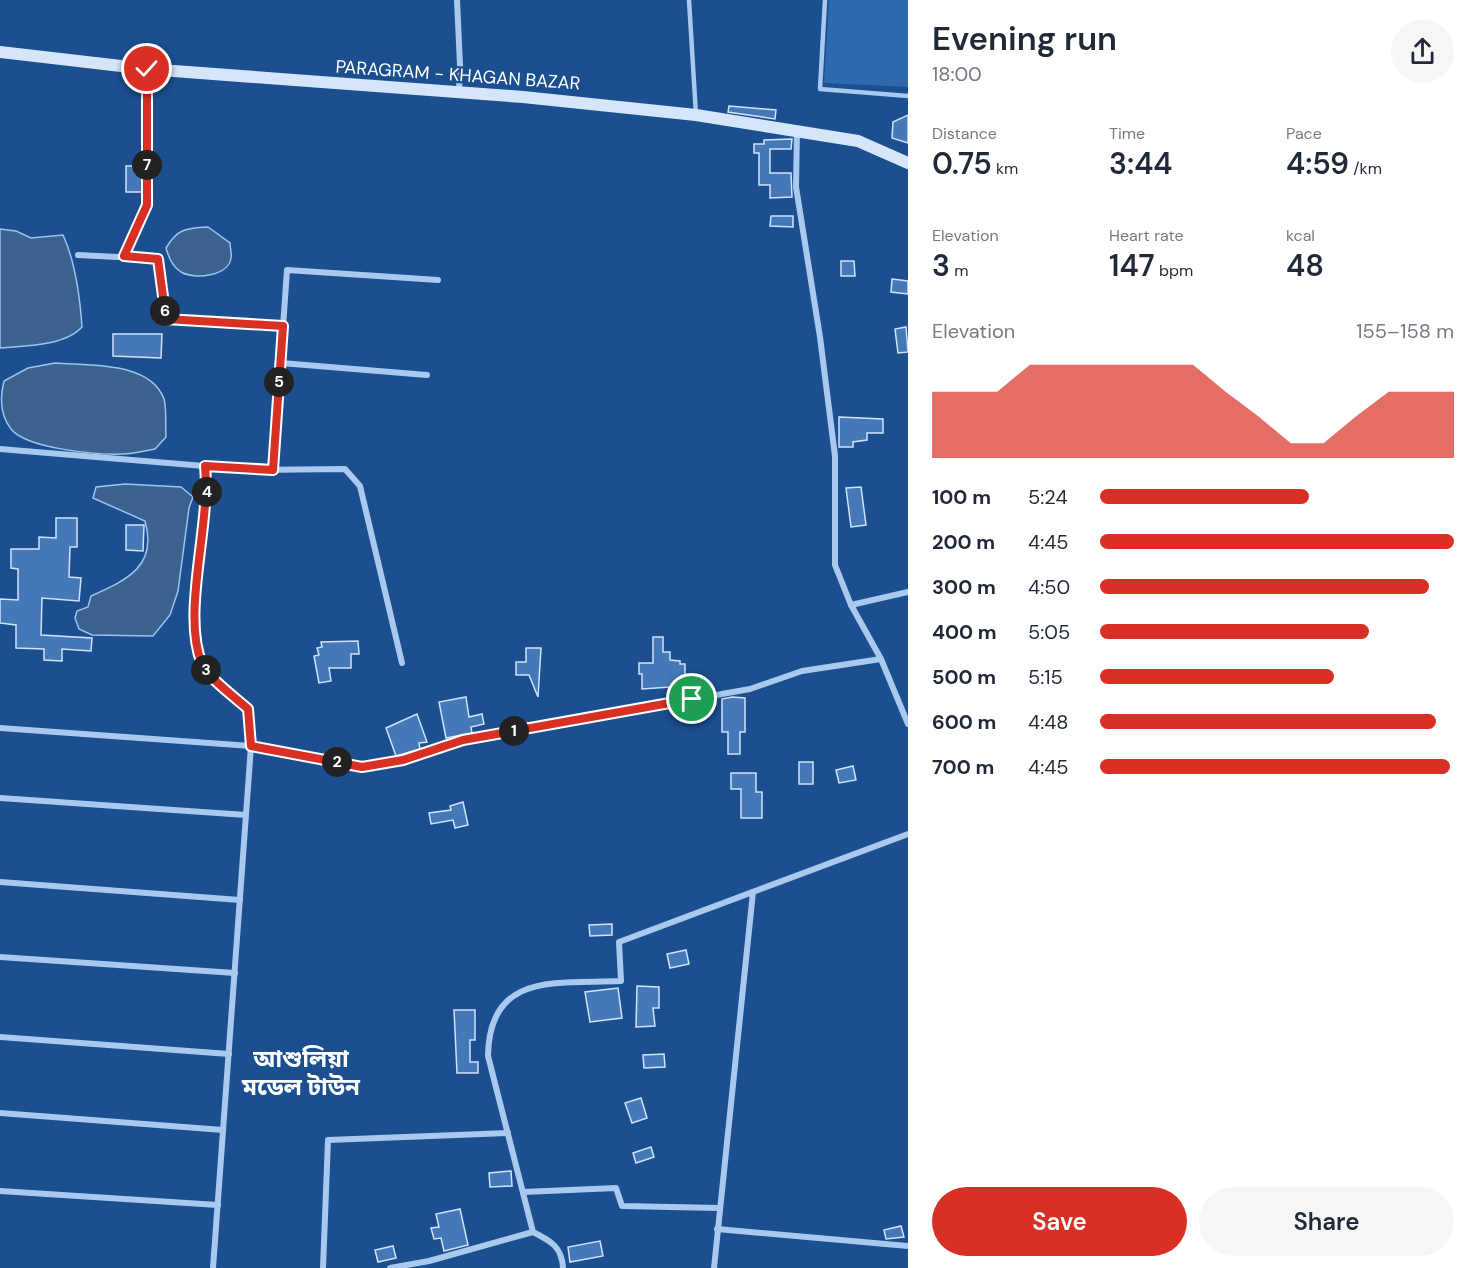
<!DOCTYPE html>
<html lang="en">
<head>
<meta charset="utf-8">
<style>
	:root { --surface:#fff; --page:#f6f6f7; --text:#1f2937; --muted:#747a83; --accent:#d93025 }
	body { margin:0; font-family:"DM Sans","Noto Sans Bengali",sans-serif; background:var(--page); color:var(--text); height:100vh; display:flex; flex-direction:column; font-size:22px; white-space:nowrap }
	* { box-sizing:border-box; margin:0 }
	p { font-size:20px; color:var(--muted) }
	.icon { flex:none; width:33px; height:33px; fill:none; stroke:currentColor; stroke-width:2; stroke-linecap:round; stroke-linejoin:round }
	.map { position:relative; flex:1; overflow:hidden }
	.drawer { display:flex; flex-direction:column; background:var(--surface); width:570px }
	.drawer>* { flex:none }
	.pin { position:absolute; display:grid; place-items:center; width:51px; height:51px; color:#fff; margin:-26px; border:3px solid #fff; border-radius:50%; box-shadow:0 2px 6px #0007 }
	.km { position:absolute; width:30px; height:30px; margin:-15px; border-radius:50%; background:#222; color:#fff; font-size:16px; line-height:30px; text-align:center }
	.round { display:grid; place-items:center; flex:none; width:63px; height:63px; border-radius:32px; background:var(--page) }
	.overview { display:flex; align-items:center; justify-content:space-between; height:102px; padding:0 24px }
	h1 { font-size:33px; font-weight:600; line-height:45px }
	.figures { display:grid; grid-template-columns:repeat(3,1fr); gap:9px; height:102px; padding:6px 24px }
	.figures div { display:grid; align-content:center }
	.figures b { font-size:30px; font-weight:600 }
	.figures small { font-size:16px; font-weight:400 }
	.figures p { font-size:16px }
	.chart { height:168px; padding:12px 24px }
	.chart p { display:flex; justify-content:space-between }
	.chart svg { width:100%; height:108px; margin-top:6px; fill:var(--accent); opacity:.7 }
	.action { display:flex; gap:12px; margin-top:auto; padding:12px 24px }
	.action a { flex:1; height:69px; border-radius:36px; background:var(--accent); color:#fff; font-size:24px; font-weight:600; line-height:69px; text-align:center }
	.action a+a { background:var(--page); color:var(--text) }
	ul { padding:0 24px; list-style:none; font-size:20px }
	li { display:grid; grid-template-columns:96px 72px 1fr; align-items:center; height:45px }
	li i { height:15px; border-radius:8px; background:var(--accent) }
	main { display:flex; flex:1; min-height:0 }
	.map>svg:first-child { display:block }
	.green { fill:#2e69ad }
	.water { fill:#3c6290; stroke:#9cc4f0; stroke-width:1.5 }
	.building { fill:#4478b7; stroke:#cfe3fa; stroke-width:1.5 }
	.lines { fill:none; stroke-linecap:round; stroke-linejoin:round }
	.lane { stroke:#a9c9ee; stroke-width:4.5 }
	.street { stroke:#a9c9ee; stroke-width:6 }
	.secondary { stroke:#d6e6fa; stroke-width:12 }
	.route-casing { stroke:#fff; stroke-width:12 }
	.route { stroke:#d93025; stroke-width:8 }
	.labels { text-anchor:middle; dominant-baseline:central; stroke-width:4.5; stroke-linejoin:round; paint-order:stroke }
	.street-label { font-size:18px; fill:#fff; stroke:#1b4f8f }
	.district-label { font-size:24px; font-weight:bold; fill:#fff; stroke:#1b4f8f }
</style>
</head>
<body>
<main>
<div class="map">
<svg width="908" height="1268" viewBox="0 0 908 1268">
	<rect width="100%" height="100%" fill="#1b4f8f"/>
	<polygon class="green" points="829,0 908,0 908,87 824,83"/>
	<g class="water">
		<path d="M208,227L230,243C230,248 232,254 231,258C229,276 194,280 181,272C172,266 169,258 166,248C177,229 186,228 208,227Z"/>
		<path d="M0,229L16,231L31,238L63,235C75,261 80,298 82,327C65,346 24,346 0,348Z"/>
		<path d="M55,363C89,366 150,361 164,399C167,410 165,425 166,437L155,449C145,451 134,454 123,454C98,455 27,449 11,429C0,415 0,397 4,381L28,368Z"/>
		<path d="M125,484L181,487L193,497L189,508L178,591L170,615L153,636L92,635L79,629L75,618L77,611L88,607L91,596C127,580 158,566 145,521L93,498L96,487Z"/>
	</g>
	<g class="building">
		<polygon points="729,106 776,110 775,119 728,112"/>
		<polygon points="908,115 908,143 892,138 893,122"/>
		<polygon points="792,139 791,149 770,149 770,173 791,173 792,197 770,198 770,185 759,185 759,153 754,153 754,144 764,144 764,140"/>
		<rect x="126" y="166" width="16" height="26"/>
		<polygon points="771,216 793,216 793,227 770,226"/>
		<polygon points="841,261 854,261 855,276 841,276"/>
		<polygon points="892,279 908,281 908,294 891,292"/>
		<polygon points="906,327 908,352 898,353 895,329"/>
		<polygon points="113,334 162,334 161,358 113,356"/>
		<polygon points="839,417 883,419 883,433 867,433 867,440 853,442 853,447 839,447"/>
		<polygon points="861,487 866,525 851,527 846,488"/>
		<polygon points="56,518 77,518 77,547 70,547 69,577 81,578 79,601 42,598 41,635 92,638 91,651 62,649 62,661 44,660 44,649 16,648 16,625 0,623 0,599 18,600 18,569 11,568 11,549 39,549 39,537 56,538"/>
		<polygon points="126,525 144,525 143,551 126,550"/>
		<polygon points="653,637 663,637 663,652 670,652 670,660 680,661 680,664 685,664 685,686 642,689 642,674 639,674 639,663 653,663"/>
		<polygon points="358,641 359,654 351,654 351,668 329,668 331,681 319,683 314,656 319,655 317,648 322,647 321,642"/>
		<polygon points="526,648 541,648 538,697 529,675 516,675 516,662 526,662"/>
		<polygon points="466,697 469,717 482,714 484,724 471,727 472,733 446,738 439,702"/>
		<polygon points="732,697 745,698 745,732 740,732 740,754 728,754 728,732 722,732 722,699"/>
		<polygon points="417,714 427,742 419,743 420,749 396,756 386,728"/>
		<rect x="799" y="762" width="14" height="22"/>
		<polygon points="853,766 856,780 839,783 836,770"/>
		<polygon points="731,773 756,773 756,792 762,792 762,818 741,818 741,789 731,789"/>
		<polygon points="463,802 468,825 455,828 453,820 431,824 429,813 451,810 450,806"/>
		<polygon points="612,924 612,935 590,936 589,925"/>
		<polygon points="686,950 689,964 670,968 667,954"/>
		<polygon points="637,986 659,987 659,1008 653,1008 655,1026 636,1027"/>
		<polygon points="618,988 622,1018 590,1022 585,992"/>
		<polygon points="454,1010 475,1010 475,1040 470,1040 470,1062 478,1062 478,1073 457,1073"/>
		<polygon points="664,1054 665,1067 644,1068 643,1055"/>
		<polygon points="641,1098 647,1118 632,1123 625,1103"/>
		<polygon points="651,1147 654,1157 636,1163 633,1153"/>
		<polygon points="511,1171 512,1186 490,1187 489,1173"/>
		<polygon points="460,1209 468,1245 444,1251 441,1238 434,1239 431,1228 439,1227 436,1214"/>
		<polygon points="901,1226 904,1237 886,1239 884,1230"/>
		<polygon points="600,1241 603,1256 570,1262 568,1247"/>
		<polygon points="393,1246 396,1258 378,1262 375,1250"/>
	</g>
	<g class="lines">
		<g class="lane">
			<polyline points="689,0 696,115"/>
			<polyline points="825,0 820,89 908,96"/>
		</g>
		<g class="street">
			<polyline points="457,0 460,65 459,92"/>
			<polyline points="797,129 796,187 820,337 835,456 835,565 851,605 881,659 908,724"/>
			<polyline points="78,255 157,259 167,319 283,326"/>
			<polyline points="124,256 147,205 147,69"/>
			<polyline points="281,363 427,375"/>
			<polyline points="0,449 252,470 345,469 360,486 402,663"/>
			<path d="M205,466C211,526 181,614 202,664C206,676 237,699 248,709L251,746L213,1268"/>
			<polyline points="273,470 287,270 438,280"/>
			<polyline points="851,605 908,592"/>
			<polyline points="0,728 251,746 362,767 403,760 463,740 750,689 802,671 881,659"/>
			<polyline points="0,798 246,815"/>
			<polyline points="0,882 240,900"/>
			<polyline points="0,957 235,973"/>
			<polyline points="0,1037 229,1054"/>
			<polyline points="0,1113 223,1130"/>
			<polyline points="0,1191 218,1205"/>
			<polyline points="523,1192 616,1188 622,1206 719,1208"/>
			<polyline points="717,1229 908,1246"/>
			<polyline points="323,1268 328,1140 508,1133"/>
			<polyline points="390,1268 429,1261 533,1232"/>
			<path d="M563,1268C562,1247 551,1241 533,1232L488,1056C489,971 558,984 621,981L619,942L908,834"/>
			<polyline points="714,1268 753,892"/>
		</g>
		<polyline class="secondary" points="0,52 147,69 523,97 696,115 858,141 908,163"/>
	</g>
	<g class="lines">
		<defs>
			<path id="route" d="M147,69V205L124,256L158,259L166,319L283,326L273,470L205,466C211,526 181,613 202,664C206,676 237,699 248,709L251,746L362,767L403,760L463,740L692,699"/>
		</defs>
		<use href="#route" class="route-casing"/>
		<use href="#route" class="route"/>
	</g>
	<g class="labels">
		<g class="street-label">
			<text transform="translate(458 75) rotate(4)">PARAGRAM - KHAGAN BAZAR</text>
		</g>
		<g class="district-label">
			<text x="301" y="1058">আশুলিয়া<tspan x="301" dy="28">মডেল টাউন</tspan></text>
		</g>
	</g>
</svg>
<div class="pin" style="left:692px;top:699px;background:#1e9e55"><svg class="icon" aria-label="arrive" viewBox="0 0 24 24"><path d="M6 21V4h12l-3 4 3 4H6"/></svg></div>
<div class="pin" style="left:147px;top:69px;background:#d93025"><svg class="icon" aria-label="check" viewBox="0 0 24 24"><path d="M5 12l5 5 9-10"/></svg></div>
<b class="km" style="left:514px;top:731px">1</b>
<b class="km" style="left:337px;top:762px">2</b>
<b class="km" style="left:206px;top:670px">3</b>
<b class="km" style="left:207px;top:492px">4</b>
<b class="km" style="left:279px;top:382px">5</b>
<b class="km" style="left:165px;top:311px">6</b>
<b class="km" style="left:147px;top:165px">7</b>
</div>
<section class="drawer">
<div class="overview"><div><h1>Evening run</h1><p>18:00</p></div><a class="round"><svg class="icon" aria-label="share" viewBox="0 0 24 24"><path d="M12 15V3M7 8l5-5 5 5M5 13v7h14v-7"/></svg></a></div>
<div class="figures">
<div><p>Distance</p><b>0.75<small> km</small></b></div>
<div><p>Time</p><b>3:44</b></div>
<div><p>Pace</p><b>4:59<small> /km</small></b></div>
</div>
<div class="figures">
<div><p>Elevation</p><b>3<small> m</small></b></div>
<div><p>Heart rate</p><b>147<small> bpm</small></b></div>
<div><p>kcal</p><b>48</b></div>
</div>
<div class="chart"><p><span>Elevation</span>155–158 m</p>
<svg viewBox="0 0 160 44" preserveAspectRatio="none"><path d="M0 44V17L10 17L20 17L30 6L40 6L50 6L60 6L70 6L80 6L90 17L100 27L110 38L120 38L130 27L140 17L150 17L160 17V44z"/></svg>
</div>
<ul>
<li><b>100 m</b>5:24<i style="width:59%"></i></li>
<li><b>200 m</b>4:45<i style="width:100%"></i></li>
<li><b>300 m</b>4:50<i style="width:93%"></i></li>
<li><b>400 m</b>5:05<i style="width:76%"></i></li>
<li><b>500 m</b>5:15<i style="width:66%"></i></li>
<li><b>600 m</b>4:48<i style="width:95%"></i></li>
<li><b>700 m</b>4:45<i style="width:99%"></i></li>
</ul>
<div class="action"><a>Save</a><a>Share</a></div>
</section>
</main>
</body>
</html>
